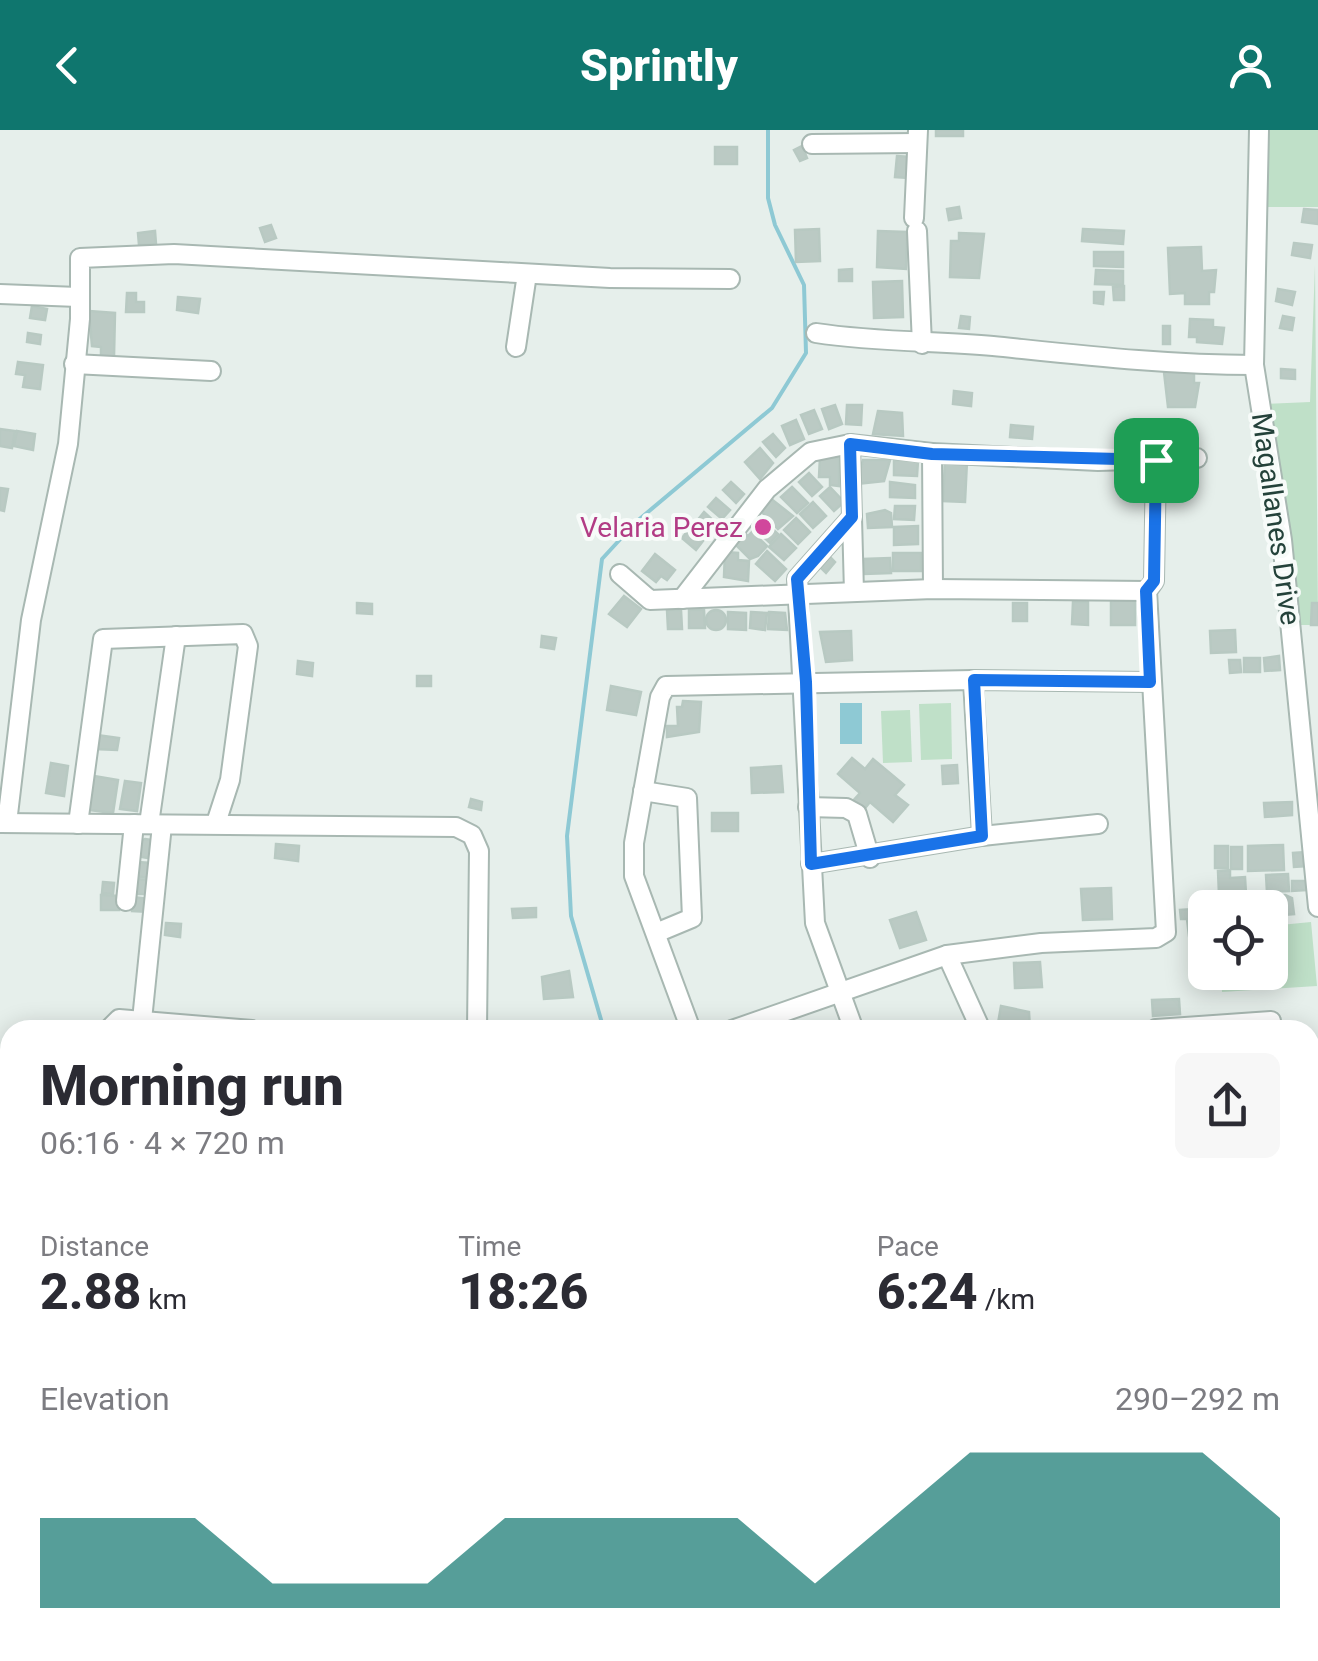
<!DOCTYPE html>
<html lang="en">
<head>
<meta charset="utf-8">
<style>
	:root { --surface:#fff; --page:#f7f7f7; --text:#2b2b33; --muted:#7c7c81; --accent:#0f766e }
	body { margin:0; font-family:Roboto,sans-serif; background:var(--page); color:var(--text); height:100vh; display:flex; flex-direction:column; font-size:38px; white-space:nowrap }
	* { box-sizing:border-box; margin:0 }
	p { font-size:32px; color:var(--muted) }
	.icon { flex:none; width:55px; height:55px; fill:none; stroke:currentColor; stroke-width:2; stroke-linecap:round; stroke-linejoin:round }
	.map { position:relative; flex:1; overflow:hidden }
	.drawer { position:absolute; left:0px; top:890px; width:1320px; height:642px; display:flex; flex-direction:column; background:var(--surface); border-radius:30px 30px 0 0; box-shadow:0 5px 25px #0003 }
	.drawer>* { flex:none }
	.fabs { position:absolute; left:1188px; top:760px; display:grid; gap:20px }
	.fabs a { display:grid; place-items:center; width:100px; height:100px; border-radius:15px; background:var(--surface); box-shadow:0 5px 25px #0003; font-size:50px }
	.pin { position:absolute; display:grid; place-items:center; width:85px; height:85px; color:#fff; margin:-42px; border-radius:20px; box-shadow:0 5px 15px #0006 }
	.round { display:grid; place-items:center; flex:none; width:105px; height:105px; border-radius:15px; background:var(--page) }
	.summary { display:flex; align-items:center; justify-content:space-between; height:170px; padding:0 40px }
	h1 { font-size:55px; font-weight:800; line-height:75px }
	.stats { display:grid; grid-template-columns:repeat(3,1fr); gap:15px; height:170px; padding:10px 40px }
	.stats div { display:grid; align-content:center }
	.stats b { font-size:50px; font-weight:800 }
	.stats small { font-size:28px; font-weight:400 }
	.stats p { font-size:28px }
	.chart { height:280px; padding:20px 40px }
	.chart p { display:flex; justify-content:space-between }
	.chart svg { width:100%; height:180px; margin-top:10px; fill:var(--accent); opacity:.7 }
	header { display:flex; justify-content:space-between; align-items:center; height:130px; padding:0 40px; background:var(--accent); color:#fff; font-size:45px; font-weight:800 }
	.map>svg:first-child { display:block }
	.green { fill:#bfe0c8 }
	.water { fill:#8ec9d4 }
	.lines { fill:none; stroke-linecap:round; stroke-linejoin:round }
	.stream { stroke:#8ec9d4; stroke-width:4 }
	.building { fill:#bbcac4; stroke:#b8c9c2; stroke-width:2.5 }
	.minor-casing { stroke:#a8b8b2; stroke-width:22 }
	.path { stroke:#86b3a5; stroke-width:2.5; stroke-dasharray:5 8; stroke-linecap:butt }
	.minor { stroke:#fff; stroke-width:18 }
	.route-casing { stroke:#fff; stroke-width:20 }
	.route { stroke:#1a73e8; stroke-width:12 }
	.hotel-dot { fill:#d1479c; stroke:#f7fbf9; stroke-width:4 }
	.labels { text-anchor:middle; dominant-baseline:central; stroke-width:8; stroke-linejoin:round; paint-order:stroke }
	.street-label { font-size:28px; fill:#24423a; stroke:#f7fbf9 }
	.hotel-label { font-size:28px; fill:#b23c85; stroke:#f7fbf9; text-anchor:end }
</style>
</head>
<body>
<header><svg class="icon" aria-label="back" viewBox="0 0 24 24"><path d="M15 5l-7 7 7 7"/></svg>Sprintly<svg class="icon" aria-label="person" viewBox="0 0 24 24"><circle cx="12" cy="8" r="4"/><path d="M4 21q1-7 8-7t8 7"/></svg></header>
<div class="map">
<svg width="1318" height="1531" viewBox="0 0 1318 1531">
	<rect width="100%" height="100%" fill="#e6efeb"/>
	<g class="green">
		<polygon points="1267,0 1318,0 1318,77 1263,77"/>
		<polygon points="1315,135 1318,495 1299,495 1288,383 1267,274 1310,272"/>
		<polygon points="951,573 952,629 921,630 919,574"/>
		<polygon points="910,580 912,632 883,633 881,581"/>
		<polygon points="1311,792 1317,856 1222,862 1221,843 1270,842 1270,796"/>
	</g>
	<rect class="water" x="840" y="573" width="22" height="41"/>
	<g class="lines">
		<g class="stream">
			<polyline points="604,900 571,786 567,706 602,429 636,392 772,278 806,223 804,155 775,95 768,68 768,0"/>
			<polyline points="771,1522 776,1531"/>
		</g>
	</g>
	<g class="building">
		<rect x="936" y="0" width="27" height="6"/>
		<polygon points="802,16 807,28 800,31 794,20"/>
		<rect x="715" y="17" width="22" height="17"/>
		<polygon points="897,26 910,27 908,48 895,47"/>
		<polygon points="959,77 961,88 949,90 947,79"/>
		<polygon points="1304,79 1318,80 1318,94 1302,92"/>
		<polygon points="271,95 276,108 265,112 260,98"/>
		<polygon points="819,99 820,131 796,132 795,100"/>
		<polygon points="1083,99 1124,101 1123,114 1082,111"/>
		<polygon points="155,101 156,114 139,115 138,103"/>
		<polygon points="878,101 907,102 906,139 877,137"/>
		<polygon points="959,103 984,104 979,148 950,147 951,111 959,111"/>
		<polygon points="1294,113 1312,115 1310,128 1292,125"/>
		<polygon points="1201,117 1202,141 1216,140 1214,162 1209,162 1209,174 1185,174 1185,163 1170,164 1168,118"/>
		<polygon points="1094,122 1123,122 1123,137 1094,136"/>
		<polygon points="852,139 852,151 839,151 839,140"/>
		<polygon points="1096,140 1123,141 1123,155 1095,154"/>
		<polygon points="902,151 903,187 874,188 873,152"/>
		<polygon points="1124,156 1124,170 1114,170 1113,157"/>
		<polygon points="1278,159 1295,162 1292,175 1276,171"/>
		<polygon points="1094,162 1104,162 1103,174 1094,173"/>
		<polygon points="127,163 136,163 136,172 144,172 144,182 126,182"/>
		<polygon points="178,167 200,169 198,183 177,180"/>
		<polygon points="32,176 47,179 45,190 30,188"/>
		<polygon points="89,181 115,183 114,227 101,226 101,217 92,216"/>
		<polygon points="961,186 970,187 969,199 959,198"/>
		<polygon points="1283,186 1294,188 1292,200 1280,198"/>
		<polygon points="1190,189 1213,190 1213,197 1224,198 1222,214 1197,212 1197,207 1189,207"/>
		<rect x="1163" y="196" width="7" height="18"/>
		<polygon points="28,203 41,205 40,214 27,212"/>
		<polygon points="18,232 43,235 40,259 23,257 25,245 16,244"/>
		<polygon points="1281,239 1295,240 1295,249 1281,248"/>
		<polygon points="1164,242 1194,242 1194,253 1199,253 1195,277 1168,277"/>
		<polygon points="954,261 972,263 971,276 953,274"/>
		<polygon points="835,275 842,294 829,299 822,279"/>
		<polygon points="847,275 862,275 861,295 846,294"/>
		<polygon points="814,280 822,299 809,304 801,285"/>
		<polygon points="878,281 902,283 903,306 873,304"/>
		<polygon points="796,290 804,309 790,315 782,296"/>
		<polygon points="1011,295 1033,297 1032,309 1010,307"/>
		<polygon points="0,299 15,301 12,318 0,316"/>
		<polygon points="17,301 35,304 33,320 14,316"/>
		<polygon points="773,304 785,318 776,327 763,312"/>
		<polygon points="760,318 773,333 760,349 745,332"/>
		<polygon points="820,327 839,328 839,356 830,355 830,347 819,347"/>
		<polygon points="863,330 890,330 884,351 856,354"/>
		<polygon points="894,330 918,331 917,346 894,345"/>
		<polygon points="945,330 967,331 965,372 943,371"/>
		<polygon points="809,343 822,357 812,366 799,352"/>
		<polygon points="731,352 744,364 736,373 723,360"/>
		<polygon points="890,352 915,355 915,368 890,367"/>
		<polygon points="792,357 808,373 797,383 781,367"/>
		<polygon points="830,357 844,372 834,381 820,366"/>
		<polygon points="0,358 8,359 4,381 0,380"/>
		<polygon points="716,368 730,380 722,389 708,377"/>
		<polygon points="770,368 793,386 778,399 759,379"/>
		<polygon points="813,372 826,386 813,398 800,384"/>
		<polygon points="895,376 915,376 914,390 894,389"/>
		<polygon points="885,380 891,383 892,397 868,398 867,384"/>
		<polygon points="704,382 717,394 709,403 696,392"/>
		<polygon points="796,388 810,402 798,414 784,400"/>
		<polygon points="763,390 778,404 770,413 755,399"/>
		<polygon points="918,396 918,414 894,415 894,397"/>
		<polygon points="689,399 703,411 696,420 682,408"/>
		<polygon points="742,401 748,406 752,402 767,416 758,426 750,429 732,411"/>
		<polygon points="781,404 796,418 784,430 769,417"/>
		<polygon points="767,421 786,439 775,451 756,434"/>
		<polygon points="725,422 738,423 738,430 749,431 748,451 724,447"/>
		<rect x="893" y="423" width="28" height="18"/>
		<polygon points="655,424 675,440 667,450 661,446 656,452 642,441"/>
		<polygon points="828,425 835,432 826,443 818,435"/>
		<polygon points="890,428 891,443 864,444 863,429"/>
		<polygon points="624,466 641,479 627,497 609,484"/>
		<rect x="1111" y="468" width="24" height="27"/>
		<polygon points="1073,472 1088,472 1088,495 1072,494"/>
		<polygon points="357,473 372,474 372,484 357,483"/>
		<rect x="1013" y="473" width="14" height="18"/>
		<polygon points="1312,473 1318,473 1318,495 1311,495"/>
		<circle cx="716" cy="490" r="10"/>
		<polygon points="667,480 681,480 682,499 668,499"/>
		<polygon points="689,480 704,480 705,498 689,498"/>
		<polygon points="728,482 746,483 746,500 728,499"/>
		<polygon points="751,482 767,483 765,500 750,498"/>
		<polygon points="769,482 785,483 787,500 768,499"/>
		<polygon points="1235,500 1236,522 1211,523 1210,501"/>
		<polygon points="851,501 852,530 826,532 820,502"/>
		<polygon points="542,506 556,508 554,519 541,517"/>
		<polygon points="1279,526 1280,540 1265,541 1264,528"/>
		<rect x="1244" y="528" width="16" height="14"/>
		<polygon points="1229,530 1240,530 1241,542 1230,543"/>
		<polygon points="298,531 313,533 312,546 297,544"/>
		<rect x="417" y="546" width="14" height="10"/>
		<polygon points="611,556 641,562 636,585 607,580"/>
		<polygon points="683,571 701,572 699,602 667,607 667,596 678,596 677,577 682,577"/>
		<polygon points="97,605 119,608 117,620 95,619"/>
		<polygon points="852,628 865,639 873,629 904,655 895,665 908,675 893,692 870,672 862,682 851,673 860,663 838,644"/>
		<polygon points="51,633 68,636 64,666 46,663"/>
		<polygon points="957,635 958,653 943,654 942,636"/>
		<polygon points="781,636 783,662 752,663 751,638"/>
		<polygon points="94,646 118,650 113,683 89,680"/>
		<polygon points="125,651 141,653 137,681 120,679"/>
		<polygon points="471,669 482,672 481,680 469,677"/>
		<polygon points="1292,672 1292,685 1265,687 1264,673"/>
		<rect x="712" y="683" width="26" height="18"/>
		<polygon points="145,709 152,710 148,728 136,726 138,712"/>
		<polygon points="276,714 299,716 298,731 275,728"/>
		<polygon points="1283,715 1284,740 1248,741 1248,716"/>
		<rect x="1215" y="716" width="13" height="22"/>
		<rect x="1231" y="717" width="11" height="22"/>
		<polygon points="1306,722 1307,736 1294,737 1293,723"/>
		<polygon points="137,732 151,733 148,748 135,746"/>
		<polygon points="1230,740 1230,748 1245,747 1246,764 1219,764 1218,741"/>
		<polygon points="1288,744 1289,761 1267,762 1266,745"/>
		<polygon points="135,749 151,750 150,764 135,764"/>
		<polygon points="1292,751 1306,751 1306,760 1292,761"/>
		<polygon points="103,752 114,753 113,764 102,763"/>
		<polygon points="1111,758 1112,789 1083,790 1081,759"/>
		<polygon points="101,765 119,766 119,780 101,780"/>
		<polygon points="1285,765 1292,768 1294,784 1270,786 1266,766"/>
		<polygon points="133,767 151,769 150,782 132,781"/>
		<polygon points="536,778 536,787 513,788 512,779"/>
		<polygon points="1195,779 1205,781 1205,813 1203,805 1189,806 1187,789 1181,789 1180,780"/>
		<polygon points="916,782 926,810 900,818 890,790"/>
		<polygon points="166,793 181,794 180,807 165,805"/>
		<polygon points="1040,832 1042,857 1015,858 1014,833"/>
		<polygon points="569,841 573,867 544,869 542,847"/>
		<polygon points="1179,869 1180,884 1153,886 1152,870"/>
		<polygon points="1001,876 1029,882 1030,900 997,899"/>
		<polygon points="802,892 807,900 790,900 788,896"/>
		<rect x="0" y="1370" width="10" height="14"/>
		<rect x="1" y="1411" width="9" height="13"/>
		<rect x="0" y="1428" width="10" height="14"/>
		<polygon points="1037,1522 1117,1522 1118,1531 1038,1531"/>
		<polygon points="440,1523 461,1527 460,1531 438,1531"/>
	</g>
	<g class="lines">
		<defs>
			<g id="minor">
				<polyline points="1259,0 1254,235 1282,410 1318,777"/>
				<polyline points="812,14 917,13"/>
				<polyline points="914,88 918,0"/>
				<polyline points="917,101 922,214"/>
				<polyline points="0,164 78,167"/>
				<path d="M816,203C875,212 933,211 993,216C1081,225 1166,235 1254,235"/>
				<polyline points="516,217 527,144"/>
				<polyline points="74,234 211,241"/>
				<polyline points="850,314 854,462"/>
				<polyline points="932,323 933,459"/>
				<polyline points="852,387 797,449 815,793 854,900"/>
				<polyline points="620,444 650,470 933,459 1147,461"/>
				<polyline points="682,469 767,359 811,322 850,314 932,323 1098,331 1197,328"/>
				<polyline points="973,550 982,706"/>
				<polyline points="643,661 687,668 692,788 656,803"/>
				<polyline points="808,677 846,678 857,684 870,728"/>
				<polyline points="0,693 456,697 472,705 479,721 477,900"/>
				<polyline points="7,693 31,490 68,314 80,189 80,128 174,124 610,148 730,149"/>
				<polyline points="78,694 103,509 243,504 248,516 230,650 216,693"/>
				<polyline points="149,694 176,506"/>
				<polyline points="811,734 982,706 1098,694"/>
				<polyline points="126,771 134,694"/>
				<polyline points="947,825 981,900"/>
				<polyline points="142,890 162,695"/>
				<polyline points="1156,899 1271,891 1272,900"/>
				<polyline points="108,900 119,889 252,900"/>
				<polyline points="691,900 634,746 634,713 660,567 666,556 973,550 1150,552"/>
				<polyline points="732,900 947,825 1041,813 1156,808 1166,802 1147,461 1154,451 1156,330"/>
				<polyline points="1310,991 1318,991"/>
				<polyline points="1310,1137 1318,1137"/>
				<polyline points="634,1522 634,1531"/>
				<polyline points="737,1522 743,1531"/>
				<polyline points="80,1531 80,1522"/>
				<polyline points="191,1531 191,1522"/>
				<polyline points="548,1531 548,1522"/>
			</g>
		</defs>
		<use href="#minor" class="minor-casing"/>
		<polyline class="path" points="0,1040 10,1041"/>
		<use href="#minor" class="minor"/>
	</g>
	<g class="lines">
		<defs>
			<polygon id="route" points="850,314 932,324 1156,330 1154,451 1146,461 1150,552 974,550 982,706 811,734 806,552 797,449 852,387"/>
		</defs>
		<use href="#route" class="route-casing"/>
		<use href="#route" class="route"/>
	</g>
	<circle class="hotel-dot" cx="763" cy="397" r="10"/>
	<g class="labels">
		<g class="street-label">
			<text transform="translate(1276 389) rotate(82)">Magallanes Drive</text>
		</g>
		<g class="hotel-label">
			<text x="743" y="397">Velaria Perez</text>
		</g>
	</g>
</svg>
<div class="fabs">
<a><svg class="icon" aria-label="locate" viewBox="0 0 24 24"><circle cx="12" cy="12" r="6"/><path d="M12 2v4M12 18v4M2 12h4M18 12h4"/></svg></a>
</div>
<div class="pin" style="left:1156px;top:330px;background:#1e9e55"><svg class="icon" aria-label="arrive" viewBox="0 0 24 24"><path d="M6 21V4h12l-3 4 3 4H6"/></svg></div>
<section class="drawer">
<div class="summary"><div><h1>Morning run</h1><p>06:16 · 4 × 720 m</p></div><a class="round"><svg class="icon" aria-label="share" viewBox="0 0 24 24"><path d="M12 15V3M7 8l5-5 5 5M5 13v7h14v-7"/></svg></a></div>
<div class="stats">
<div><p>Distance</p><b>2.88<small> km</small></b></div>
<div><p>Time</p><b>18:26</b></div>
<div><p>Pace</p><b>6:24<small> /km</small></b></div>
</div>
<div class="chart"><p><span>Elevation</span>290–292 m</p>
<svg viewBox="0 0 160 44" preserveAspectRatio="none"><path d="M0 44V22L10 22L20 22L30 38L40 38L50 38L60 22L70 22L80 22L90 22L100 38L110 22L120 6L130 6L140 6L150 6L160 22V44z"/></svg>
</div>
</section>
</div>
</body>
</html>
